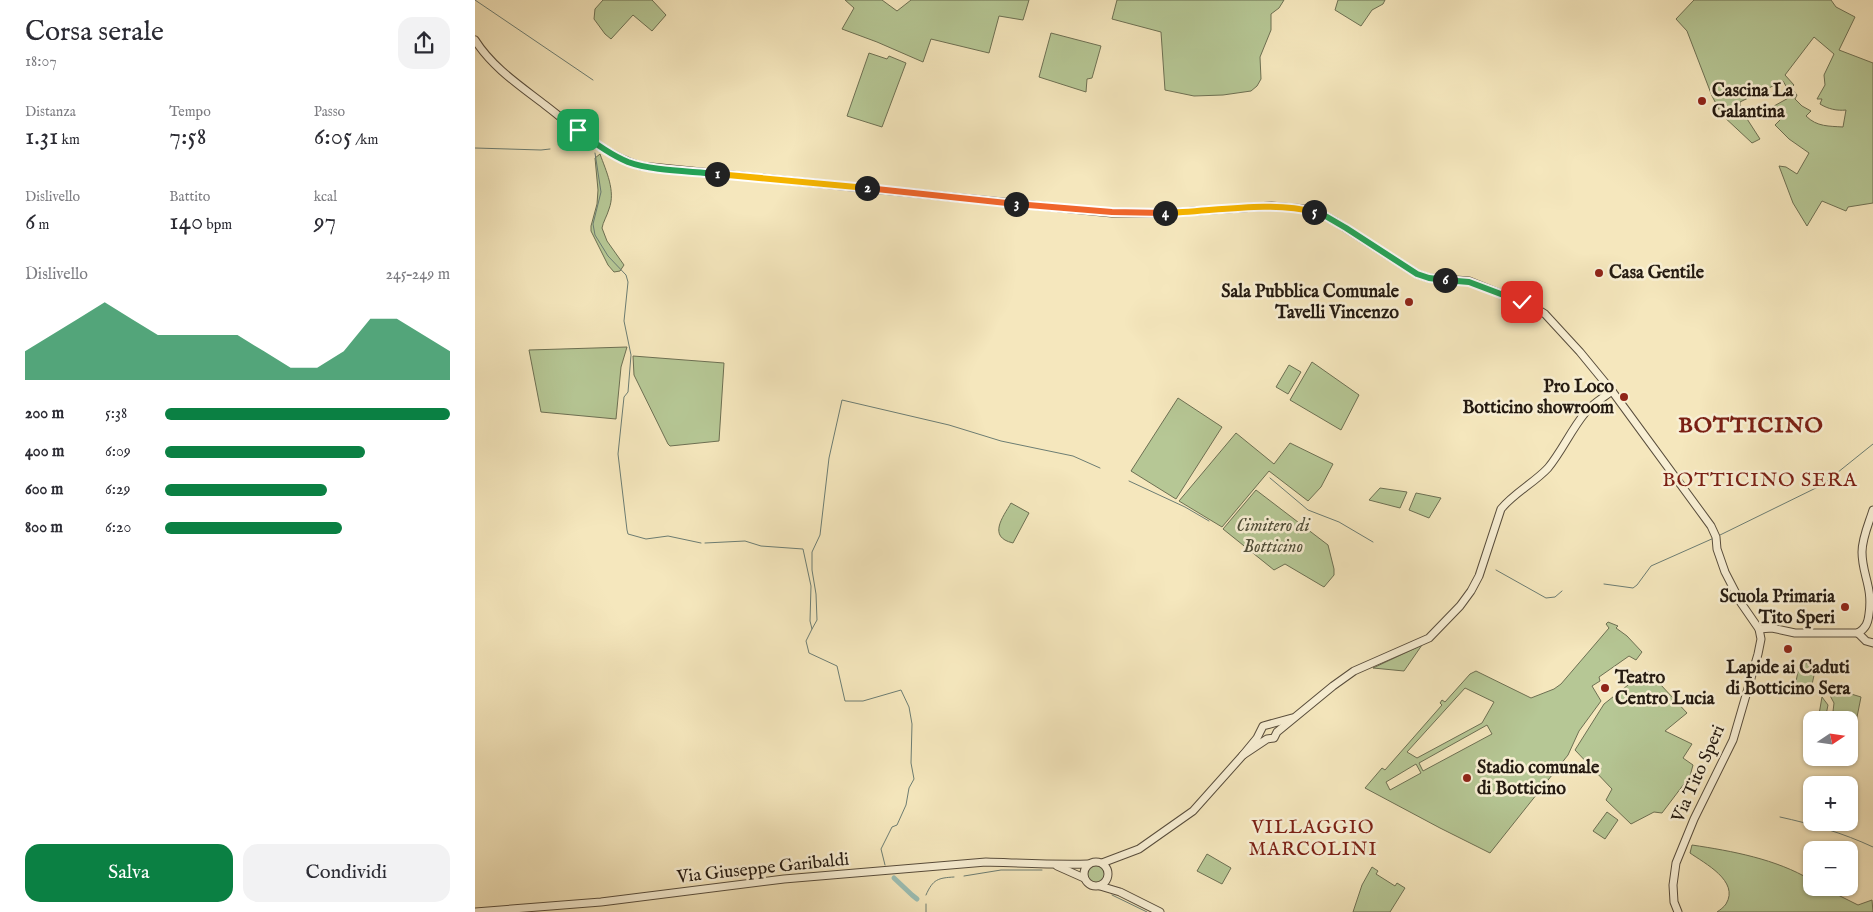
<!DOCTYPE html>
<html lang="it">
<head>
<meta charset="utf-8">
<style>
	:root { --surface:#fff; --page:#f2f2f3; --text:#2b2b33; --muted:#7c7c81; --accent:#0b8043 }
	body { margin:0; font-family:"IM FELL English",serif; background:var(--page); color:var(--text); height:100vh; display:flex; flex-direction:column; font-size:19px; white-space:nowrap }
	* { box-sizing:border-box; margin:0 }
	p { font-size:16px; color:var(--muted) }
	.icon { flex:none; width:28px; height:28px; fill:none; stroke:currentColor; stroke-width:2; stroke-linecap:round; stroke-linejoin:round }
	.map { position:relative; flex:1; overflow:hidden }
	.drawer { display:flex; flex-direction:column; background:var(--surface); width:475px }
	.drawer>* { flex:none }
	.needle { width:32px; rotate:77deg }
	.controls { position:absolute; left:1328px; top:711px; display:grid; gap:10px }
	.controls a { display:grid; place-items:center; width:55px; height:55px; border-radius:10px; background:var(--surface); box-shadow:0 1px 4px #0004; font-size:25px }
	.pin { position:absolute; display:grid; place-items:center; width:42px; height:42px; color:#fff; margin:-21px; border-radius:10px; box-shadow:0 2px 8px #0006 }
	.km { position:absolute; width:25px; height:25px; margin:-12px; border-radius:50%; background:#222; color:#fff; font-size:14px; line-height:25px; text-align:center }
	.round { display:grid; place-items:center; flex:none; width:52px; height:52px; border-radius:15px; background:var(--page) }
	.head { display:flex; align-items:center; justify-content:space-between; height:85px; padding:0 25px }
	h1 { font-size:28px; font-weight:600; line-height:38px }
	.figures { display:grid; grid-template-columns:repeat(3,1fr); gap:8px; height:85px; padding:5px 25px }
	.figures div { display:grid; align-content:center }
	.figures b { font-size:25px; font-weight:600 }
	.figures small { font-size:14px; font-weight:400 }
	.figures p { font-size:14px }
	.chart { height:140px; padding:10px 25px }
	.chart p { display:flex; justify-content:space-between }
	.chart svg { width:100%; height:90px; margin-top:5px; fill:var(--accent); opacity:.7 }
	.action { display:flex; gap:10px; margin-top:auto; padding:10px 25px }
	.action a { flex:1; height:58px; border-radius:15px; background:var(--accent); color:#fff; font-size:20px; font-weight:600; line-height:58px; text-align:center }
	.action a+a { background:var(--page); color:var(--text) }
	ul { padding:0 25px; list-style:none; font-size:16px }
	li { display:grid; grid-template-columns:80px 60px 1fr; align-items:center; height:38px }
	li i { height:12px; border-radius:6px; background:var(--accent) }
	main { display:flex; flex:1; min-height:0 }
	.map>svg:first-child { display:block }
	.green { fill:#b6c795; stroke:#6d7053; fill-rule:evenodd }
	.lines { fill:none; stroke-linecap:round; stroke-linejoin:round }
	.stream { stroke:#6c7d73; stroke-width:1 }
	.canal { stroke:#9cbfb5; stroke-width:5 }
	.tertiary-casing { stroke:#584d3c; stroke-width:9 }
	.tertiary { stroke:#f8efd4; stroke-width:7 }
	.split-1-casing { stroke:#fff; stroke-width:10 }
	.split-2-casing { stroke:#fff; stroke-width:10 }
	.split-3-casing { stroke:#fff; stroke-width:10 }
	.split-4-casing { stroke:#fff; stroke-width:10 }
	.split-5-casing { stroke:#fff; stroke-width:10 }
	.split-6-casing { stroke:#fff; stroke-width:10 }
	.split-7-casing { stroke:#fff; stroke-width:10 }
	.split-1 { stroke:#22a559; stroke-width:6 }
	.split-2 { stroke:#f5b400; stroke-width:6 }
	.split-3 { stroke:#f0652b; stroke-width:6 }
	.split-4 { stroke:#f0652b; stroke-width:6 }
	.split-5 { stroke:#f5b400; stroke-width:6 }
	.split-6 { stroke:#22a559; stroke-width:6 }
	.split-7 { stroke:#22a559; stroke-width:6 }
	.poi-dot { fill:#8f2418; stroke:#f8efd4; stroke-width:2 }
	.labels { text-anchor:middle; dominant-baseline:central; stroke-width:5; stroke-linejoin:round; paint-order:stroke }
	.poi-label { font-size:18px; font-weight:bold; fill:#241a11; stroke:#f8efd4; text-anchor:start }
	.park-label { font-size:18px; font-style:italic; fill:#504e39; stroke:#f8efd4 }
	.street-label { font-size:18px; fill:#241a11; stroke:#f8efd4 }
	.neighbourhood-label { font-size:19px; letter-spacing:1px; fill:#7a1f14; stroke:#f8efd4 }
	.quarter-label { font-size:20px; letter-spacing:1px; fill:#7a1f14; stroke:#f8efd4 }
	.district-label { font-size:22px; font-weight:bold; letter-spacing:1px; fill:#7a1f14; stroke:#f8efd4 }
</style>
</head>
<body>
<main>
<section class="drawer">
<div class="head"><div><h1>Corsa serale</h1><p>18:07</p></div><a class="round"><svg class="icon" aria-label="share" viewBox="0 0 24 24"><path d="M12 15V3M7 8l5-5 5 5M5 13v7h14v-7"/></svg></a></div>
<div class="figures">
<div><p>Distanza</p><b>1.31<small> km</small></b></div>
<div><p>Tempo</p><b>7:58</b></div>
<div><p>Passo</p><b>6:05<small> /km</small></b></div>
</div>
<div class="figures">
<div><p>Dislivello</p><b>6<small> m</small></b></div>
<div><p>Battito</p><b>140<small> bpm</small></b></div>
<div><p>kcal</p><b>97</b></div>
</div>
<div class="chart"><p><span>Dislivello</span>245–249 m</p>
<svg viewBox="0 0 160 44" preserveAspectRatio="none"><path d="M0 44V30L10 22L20 14L30 6L40 14L50 22L60 22L70 22L80 22L90 30L100 38L110 38L120 30L130 14L140 14L150 22L160 30V44z"/></svg>
</div>
<ul>
<li><b>200 m</b>5:38<i style="width:100%"></i></li>
<li><b>400 m</b>6:09<i style="width:70%"></i></li>
<li><b>600 m</b>6:29<i style="width:57%"></i></li>
<li><b>800 m</b>6:20<i style="width:62%"></i></li>
</ul>
<div class="action"><a>Salva</a><a>Condividi</a></div>
</section>
<div class="map">
<svg width="1398" height="912" viewBox="0 0 1398 912">
	<rect width="100%" height="100%" fill="#f5e7bd"/>
	<filter id="stains"><feTurbulence type="fractalNoise" baseFrequency=".004" numOctaves="4"/><feColorMatrix values="0 0 0 0 .2 0 0 0 0 .09 0 0 0 0 .02 0 0 0 .5 -.17"/></filter>
	<radialGradient id="worn" r=".72"><stop offset=".6" stop-color="#630" stop-opacity="0"/><stop offset="1" stop-color="#630" stop-opacity=".3"/></radialGradient>
	<g class="green">
		<polygon points="128,0 177,0 191,15 177,31 158,15 136,39 130,34 119,19 120,9"/>
		<polygon points="370,0 407,0 422,11 436,0 554,0 548,20 524,16 514,53 456,39 448,62 402,42 367,29 379,8"/>
		<polygon points="642,0 809,0 804,8 796,14 796,30 785,57 786,79 782,86 776,91 748,95 719,96 690,90 686,32 637,19"/>
		<polygon points="863,0 910,0 908,4 897,10 886,26 860,10"/>
		<path d="M1219,0H1356L1361,7L1380,17L1364,50L1398,63V203L1373,207L1371,211L1347,201L1332,226L1318,203L1304,166L1311,167L1322,174L1334,153L1314,139L1300,125L1308,117L1299,106L1317,96L1308,81L1265,102V108L1285,139L1277,143L1247,115L1237,96L1212,31L1201,19ZM1339,37L1359,54L1349,75L1350,85L1342,99H1347L1345,104C1353,109 1362,111 1371,110L1368,127C1354,126 1342,127 1331,116L1336,111L1327,106L1320,99L1322,95L1316,88L1319,85L1310,75Z"/>
		<polygon points="576,33 626,46 617,78 612,79 611,92 564,77"/>
		<polygon points="394,53 412,59 414,56 431,63 407,127 372,116"/>
		<path d="M125,154C131,171 141,191 134,209C132,216 128,222 127,228L132,241L149,265L145,271L139,272L133,265L116,231V226L122,204L123,190L120,158Z"/>
		<polygon points="152,347 146,367 141,419 66,412 54,350"/>
		<polygon points="158,356 249,363 244,441 195,446 193,444 159,375"/>
		<polygon points="837,362 884,395 866,430 815,400"/>
		<polygon points="814,365 826,372 813,394 801,387"/>
		<polygon points="703,398 747,427 701,499 656,471"/>
		<polygon points="761,433 799,464 815,443 858,464 846,487 833,501 794,471 747,527 704,501"/>
		<polygon points="905,488 932,492 925,508 894,500"/>
		<polygon points="781,490 853,545 859,569 859,575 849,587 810,564 799,570 748,529"/>
		<polygon points="941,493 966,498 954,518 934,510"/>
		<path d="M536,503L554,513L538,543C512,537 528,517 536,503Z"/>
		<path d="M1133,622L1143,626L1141,628L1152,636L1167,652L1161,660L1154,656L1124,677L1125,681L1117,686L1126,701L1104,731L1093,755L1015,853L965,828L890,788L907,768L910,770L967,705L965,703L967,700L970,702L995,674L1001,671L1056,698L1079,689L1086,684L1134,628L1131,624ZM990,688L1019,702L1007,723L942,758L932,752ZM1012,725L1017,734L948,771L944,763ZM941,764L946,773L915,790L911,782Z"/>
		<polygon points="947,645 929,671 898,668"/>
		<polygon points="1325,662 1341,666 1335,694 1319,691"/>
		<polygon points="1172,670 1212,713 1190,731 1217,744 1208,758 1218,765 1215,776 1187,813 1179,812 1156,824 1131,800 1137,789 1100,750 1129,704"/>
		<polygon points="1353,687 1386,697 1381,722 1374,722 1374,720 1357,720 1359,703 1352,690"/>
		<polygon points="1347,697 1353,705 1350,720 1343,720"/>
		<polygon points="1132,812 1143,820 1130,839 1118,831"/>
		<path d="M1217,845C1257,851 1301,859 1336,880V888H1349L1383,905L1397,900L1398,912H1242C1245,910 1249,907 1251,904C1265,881 1229,863 1215,853Z"/>
		<polygon points="732,854 756,868 747,884 722,871"/>
		<circle cx="621" cy="874" r="10"/>
		<polygon points="897,867 903,871 901,874 920,886 922,883 930,888 915,912 878,912 887,885"/>
	</g>
	<g class="lines">
		<g class="stream">
			<polyline points="0,0 118,80"/>
			<polyline points="0,148 66,150 75,149"/>
			<polyline points="120,153 126,192 118,224 120,235 133,256 151,275 153,282 149,321 156,355 153,392 149,397 143,454 152,530 153,534 171,539 193,536 226,543"/>
			<polyline points="795,478 833,510 864,522 898,542"/>
			<polyline points="654,481 710,507 734,521"/>
			<polyline points="1243,536 1347,485 1398,444"/>
			<polyline points="230,543 270,541 286,546 328,549 336,586 335,621 337,629 331,641 334,653 362,666 370,701 388,701 426,690 434,707 437,724 436,763 439,779 434,788 431,805 422,825 417,827 406,849 410,865"/>
			<polyline points="1021,570 1071,598 1080,597 1087,591"/>
			<polyline points="1129,584 1158,588 1162,585 1176,566 1239,538"/>
			<polyline points="337,629 342,620 341,594 337,570 337,552 345,535 354,458 367,400 474,425 526,441 598,456 625,468"/>
			<path d="M1305,817C1337,824 1368,833 1398,847"/>
			<polyline points="489,876 526,870 567,870"/>
			<path d="M451,895C458,879 463,878 479,877"/>
			<polyline points="637,895 672,912"/>
			<polyline points="451,904 451,912"/>
		</g>
		<polyline class="canal" points="419,878 437,895 442,899"/>
		<defs>
			<g id="tertiary">
				<path d="M0,40C17,67 44,85 70,105C100,128 129,155 166,166L637,213H691L796,206L830,209L847,214L861,222L942,274L954,278L994,281L1059,307L1070,314L1105,352L1137,391L1236,526L1241,537L1242,549L1250,572L1266,603L1284,629L1286,639L1283,654L1258,740L1219,819L1201,863L1198,885L1199,902L1203,912"/>
				<polyline points="1284,629 1297,628 1320,633 1383,633"/>
				<path d="M1383,633C1391,628 1393,623 1394,614C1398,586 1387,575 1387,552C1387,538 1394,523 1398,510"/>
				<polyline points="1383,633 1391,641 1398,643"/>
				<path d="M768,755L792,739L799,738L802,732L858,686L879,671L954,638L985,606L996,591L1004,576L1026,509C1039,493 1059,483 1073,468C1087,451 1096,430 1110,413C1117,404 1128,398 1137,391"/>
				<circle cx="621" cy="874" r="12"/>
				<polyline points="627,863 664,849 718,811 768,755 782,738 788,726 817,718"/>
				<polyline points="582,866 609,878"/>
				<polyline points="625,886 645,892 685,912"/>
				<path d="M0,912L126,902L309,879L511,862C545,863 579,865 613,864"/>
			</g>
		</defs>
		<use href="#tertiary" class="tertiary-casing"/>
		<use href="#tertiary" class="tertiary"/>
	</g>
	<g class="lines">
		<defs>
			<path id="split-1" d="M103,130C119,143 134,154 153,162C177,171 216,171 242,174"/>
			<polyline id="split-2" points="242,174 392,188"/>
			<polyline id="split-3" points="392,188 541,204"/>
			<polyline id="split-4" points="541,204 637,212 690,213"/>
			<path id="split-5" d="M690,213C735,212 797,200 839,212"/>
			<polyline id="split-6" points="839,212 847,214 871,228 942,274 954,278 970,280"/>
			<polyline id="split-7" points="970,280 994,282 1047,302"/>
		</defs>
		<use href="#split-1" class="split-1-casing"/>
		<use href="#split-2" class="split-2-casing"/>
		<use href="#split-3" class="split-3-casing"/>
		<use href="#split-4" class="split-4-casing"/>
		<use href="#split-5" class="split-5-casing"/>
		<use href="#split-6" class="split-6-casing"/>
		<use href="#split-7" class="split-7-casing"/>
		<use href="#split-1" class="split-1"/>
		<use href="#split-2" class="split-2"/>
		<use href="#split-3" class="split-3"/>
		<use href="#split-4" class="split-4"/>
		<use href="#split-5" class="split-5"/>
		<use href="#split-6" class="split-6"/>
		<use href="#split-7" class="split-7"/>
	</g>
	<g class="poi-dot">
		<circle cx="1227" cy="101" r="5"/>
		<circle cx="1124" cy="273" r="5"/>
		<circle cx="934" cy="302" r="5"/>
		<circle cx="1149" cy="397" r="5"/>
		<circle cx="1370" cy="607" r="5"/>
		<circle cx="1313" cy="649" r="5"/>
		<circle cx="1130" cy="688" r="5"/>
		<circle cx="992" cy="778" r="5"/>
	</g>
	<g class="labels">
		<g class="poi-label">
			<text x="1237" y="91">Cascina La<tspan x="1237" dy="21">Galantina</tspan></text>
			<text x="1134" y="273">Casa Gentile</text>
			<text x="924" y="292" text-anchor="end">Sala Pubblica Comunale<tspan x="924" dy="21">Tavelli Vincenzo</tspan></text>
			<text x="1139" y="387" text-anchor="end">Pro Loco<tspan x="1139" dy="21">Botticino showroom</tspan></text>
			<text x="1360" y="597" text-anchor="end">Scuola Primaria<tspan x="1360" dy="21">Tito Speri</tspan></text>
			<text x="1313" y="668" text-anchor="middle">Lapide ai Caduti<tspan x="1313" dy="21">di Botticino Sera</tspan></text>
			<text x="1140" y="678">Teatro<tspan x="1140" dy="21">Centro Lucia</tspan></text>
			<text x="1002" y="768">Stadio comunale<tspan x="1002" dy="21">di Botticino</tspan></text>
		</g>
		<g class="park-label">
			<text x="798" y="526">Cimitero di<tspan x="798" dy="21">Botticino</tspan></text>
		</g>
		<g class="street-label">
			<text transform="translate(1224 774) rotate(-66)">Via Tito Speri</text>
			<text transform="translate(288 869) rotate(-6)">Via Giuseppe Garibaldi</text>
		</g>
		<g class="neighbourhood-label">
			<text x="838" y="828">VILLAGGIO<tspan x="838" dy="22">MARCOLINI</tspan></text>
		</g>
		<g class="quarter-label">
			<text x="1285" y="480">BOTTICINO SERA</text>
		</g>
		<g class="district-label">
			<text x="1276" y="426">BOTTICINO</text>
		</g>
	</g>
	<rect width="100%" height="100%" filter="url(#stains)"/>
	<rect width="100%" height="100%" fill="url(#worn)"/>
</svg>
<div class="controls">
<a><svg class="needle" viewBox="-14 -14 28 28"><path d="M0-13l5 13h-10z" fill="#e53935"/><path d="M0 13l5-13h-10z" fill="#7c7c81"/></svg></a>
<a>+</a>
<a>−</a>
</div>
<div class="pin" style="left:103px;top:130px;background:#1e9e55"><svg class="icon" aria-label="arrive" viewBox="0 0 24 24"><path d="M6 21V4h12l-3 4 3 4H6"/></svg></div>
<div class="pin" style="left:1047px;top:302px;background:#d93025"><svg class="icon" aria-label="check" viewBox="0 0 24 24"><path d="M5 12l5 5 9-10"/></svg></div>
<b class="km" style="left:242px;top:174px">1</b>
<b class="km" style="left:392px;top:188px">2</b>
<b class="km" style="left:541px;top:204px">3</b>
<b class="km" style="left:690px;top:213px">4</b>
<b class="km" style="left:839px;top:212px">5</b>
<b class="km" style="left:970px;top:280px">6</b>
</div>
</main>
</body>
</html>
